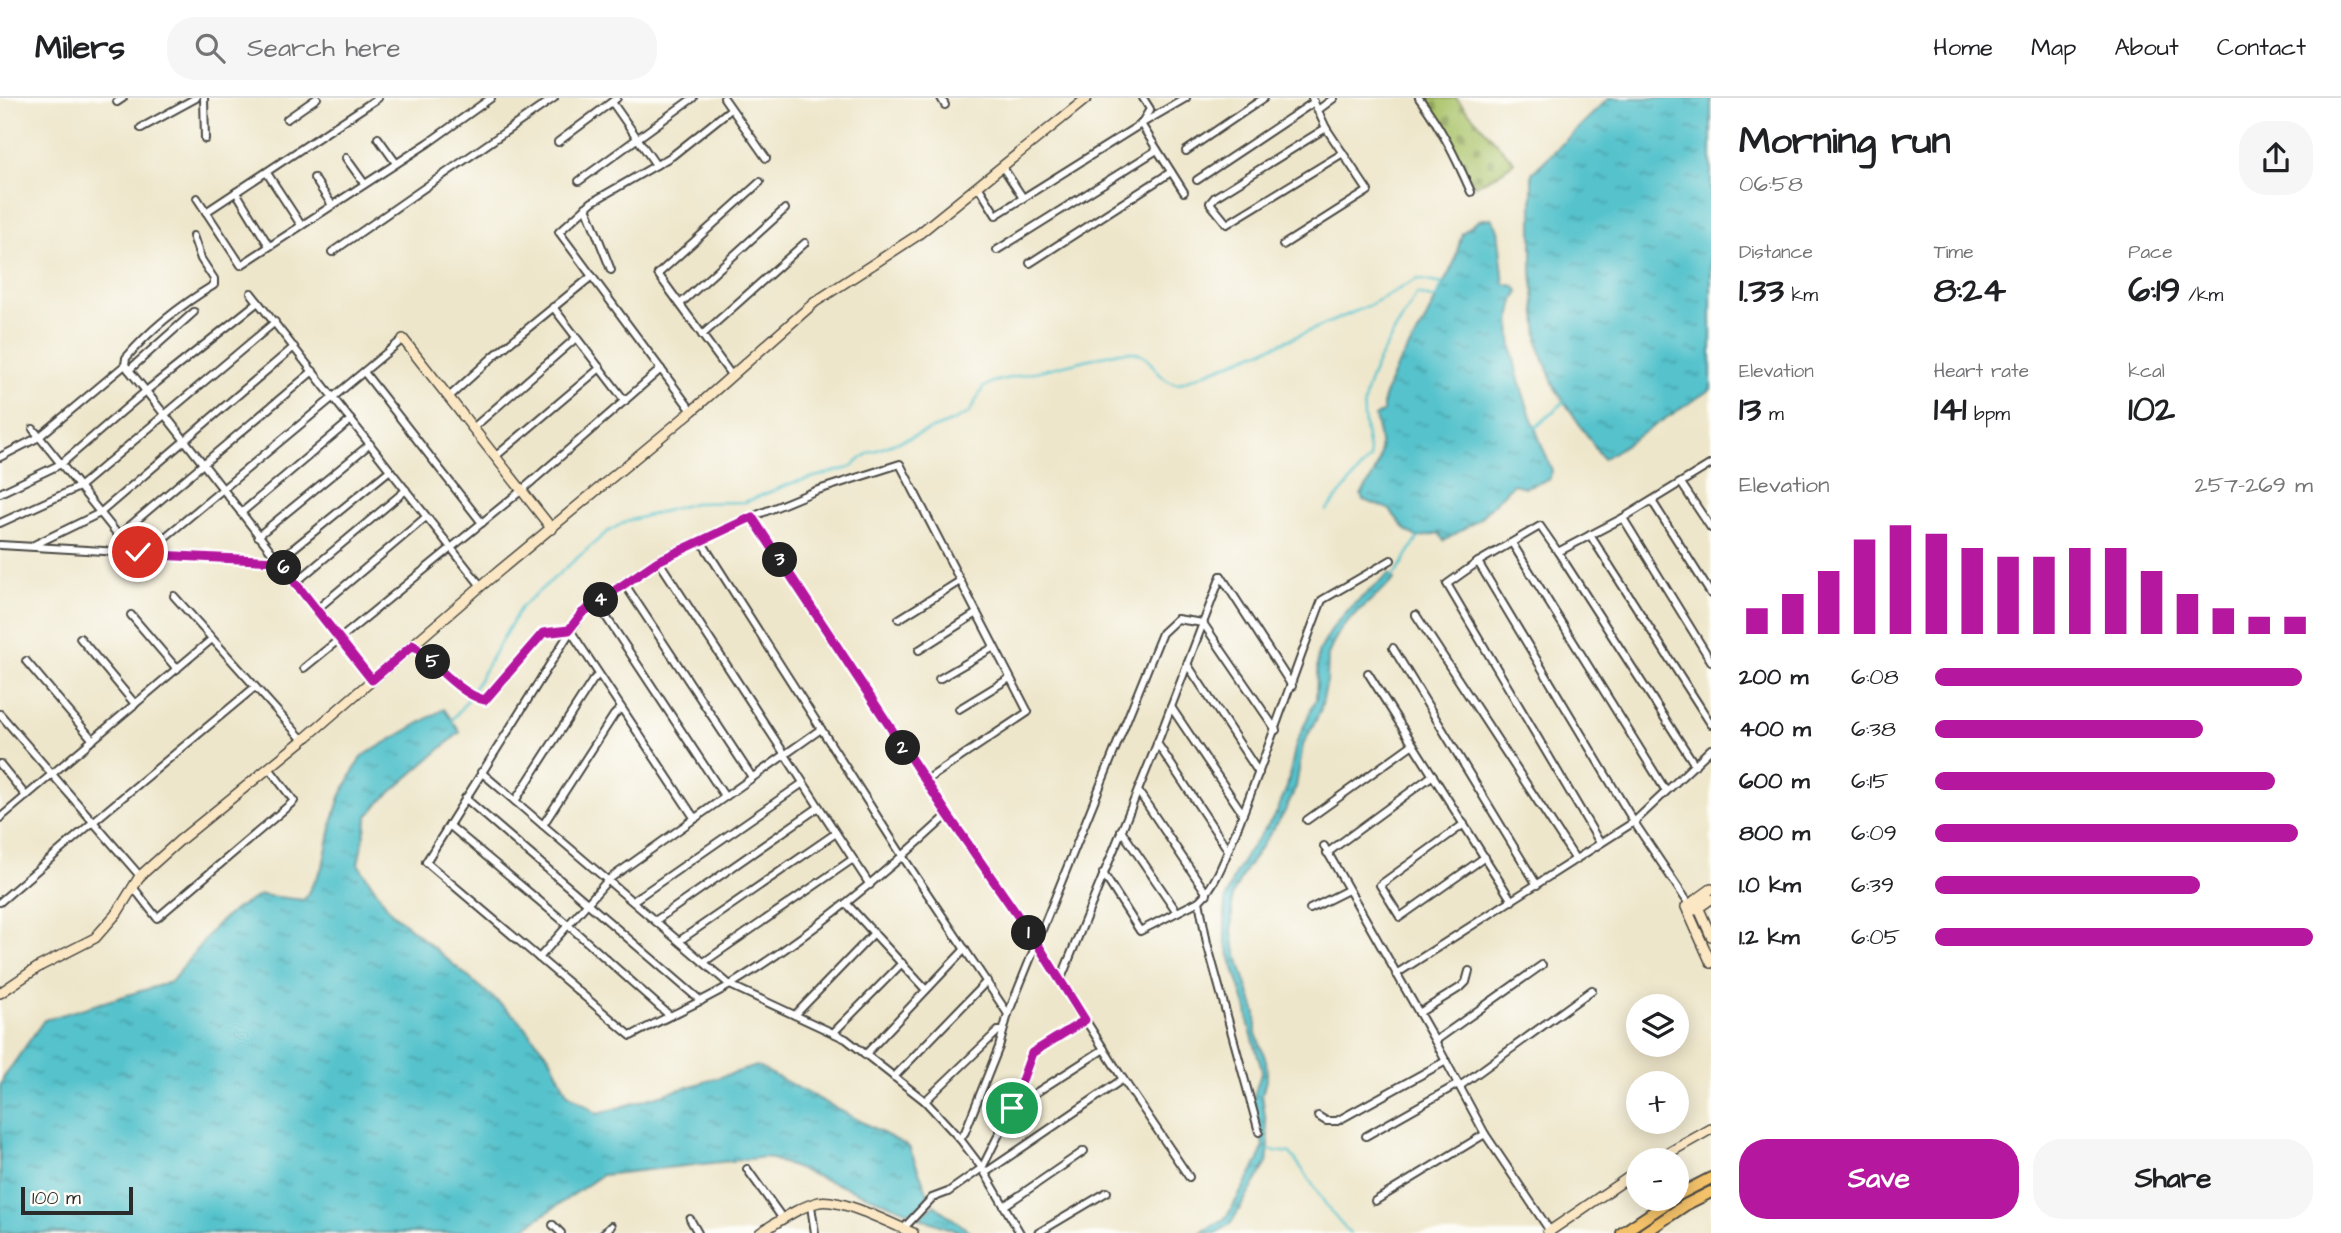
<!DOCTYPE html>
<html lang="en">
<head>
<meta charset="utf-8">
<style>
	:root { --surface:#fff; --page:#f6f6f6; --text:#202124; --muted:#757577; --line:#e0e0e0; --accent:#b5179e }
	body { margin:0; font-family:"Architects Daughter",sans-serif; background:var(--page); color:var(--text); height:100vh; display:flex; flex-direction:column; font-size:26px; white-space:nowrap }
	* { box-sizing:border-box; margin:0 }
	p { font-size:23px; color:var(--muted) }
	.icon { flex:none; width:38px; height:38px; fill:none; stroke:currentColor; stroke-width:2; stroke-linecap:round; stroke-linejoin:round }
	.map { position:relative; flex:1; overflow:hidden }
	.panel { display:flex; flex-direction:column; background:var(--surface); width:630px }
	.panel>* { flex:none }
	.tools { position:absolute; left:1626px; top:896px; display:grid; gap:14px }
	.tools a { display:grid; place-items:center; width:63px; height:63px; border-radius:50%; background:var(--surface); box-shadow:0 4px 18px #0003; font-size:35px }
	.scale { position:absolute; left:21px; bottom:18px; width:112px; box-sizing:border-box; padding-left:7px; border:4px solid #2b2b2b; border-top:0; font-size:19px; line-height:24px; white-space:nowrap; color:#2b2b2b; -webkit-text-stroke:5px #fdfcf7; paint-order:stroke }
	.pin { position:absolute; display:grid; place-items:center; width:60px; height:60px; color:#fff; margin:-30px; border:4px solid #fff; border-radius:50%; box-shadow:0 2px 7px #0007 }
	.km { position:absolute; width:35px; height:35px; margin:-18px; border-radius:50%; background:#222; color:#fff; font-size:19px; line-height:35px; text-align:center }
	.round { display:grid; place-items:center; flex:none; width:74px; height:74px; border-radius:28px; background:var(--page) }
	.headline { display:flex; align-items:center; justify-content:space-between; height:119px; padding:0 28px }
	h1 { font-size:38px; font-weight:700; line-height:52px }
	.metrics { display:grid; grid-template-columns:repeat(3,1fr); gap:10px; height:119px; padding:7px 28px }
	.metrics div { display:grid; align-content:center }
	.metrics b { font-size:35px; font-weight:700 }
	.metrics small { font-size:19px; font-weight:400 }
	.metrics p { font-size:19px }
	.chart { height:196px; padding:14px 28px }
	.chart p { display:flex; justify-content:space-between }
	.chart svg { width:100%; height:126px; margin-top:7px; stroke:var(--accent); stroke-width:6 }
	.action { display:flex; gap:14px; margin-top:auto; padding:14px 28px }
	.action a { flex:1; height:80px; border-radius:28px; background:var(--accent); color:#fff; font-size:28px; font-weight:700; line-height:80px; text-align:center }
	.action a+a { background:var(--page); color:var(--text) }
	ul { padding:0 28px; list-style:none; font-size:23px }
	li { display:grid; grid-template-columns:112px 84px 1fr; align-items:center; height:52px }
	li i { height:18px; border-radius:9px; background:var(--accent) }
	header { display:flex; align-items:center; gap:42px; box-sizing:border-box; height:98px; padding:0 35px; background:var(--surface); border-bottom:2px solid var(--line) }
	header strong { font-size:33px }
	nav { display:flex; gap:38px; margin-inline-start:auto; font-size:24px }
	.search { width:490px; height:63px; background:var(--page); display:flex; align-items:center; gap:18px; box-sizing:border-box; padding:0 24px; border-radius:28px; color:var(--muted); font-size:26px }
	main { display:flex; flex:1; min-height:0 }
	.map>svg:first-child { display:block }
	.cemetery { fill:url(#cemetery-stones); stroke:#6a764a; stroke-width:2 }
	.water { fill:url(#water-ripples); stroke:#40767c; stroke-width:2 }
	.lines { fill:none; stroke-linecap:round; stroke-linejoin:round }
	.stream { stroke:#55c2cc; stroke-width:2.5 }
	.street-casing { stroke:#484743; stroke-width:10 }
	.secondary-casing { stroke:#484743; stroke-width:12 }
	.highway-casing { stroke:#484743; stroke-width:14 }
	.street { stroke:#fff; stroke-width:6 }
	.secondary { stroke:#fbe7c3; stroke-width:9 }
	.highway { stroke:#f4c26a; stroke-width:10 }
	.route-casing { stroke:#fff; stroke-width:14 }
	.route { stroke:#b5179e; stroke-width:9 }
</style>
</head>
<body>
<header>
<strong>Milers</strong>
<div class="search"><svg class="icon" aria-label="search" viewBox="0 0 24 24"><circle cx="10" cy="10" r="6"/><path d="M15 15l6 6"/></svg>Search here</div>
<nav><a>Home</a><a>Map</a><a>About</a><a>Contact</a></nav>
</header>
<main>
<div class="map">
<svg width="1711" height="1135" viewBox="0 0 1711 1135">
	<defs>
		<pattern id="cemetery-stones" width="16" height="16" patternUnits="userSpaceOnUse" patternTransform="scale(1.75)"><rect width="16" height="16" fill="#a9c268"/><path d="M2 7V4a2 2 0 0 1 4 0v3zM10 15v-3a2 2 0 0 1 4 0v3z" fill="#8a9e56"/></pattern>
		<pattern id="water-ripples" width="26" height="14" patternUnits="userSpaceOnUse" patternTransform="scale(1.75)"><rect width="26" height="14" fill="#55c2cc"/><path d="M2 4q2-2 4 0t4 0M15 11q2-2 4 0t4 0" fill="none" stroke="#479ea6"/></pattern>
	</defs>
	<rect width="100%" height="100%" fill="#fdfcf7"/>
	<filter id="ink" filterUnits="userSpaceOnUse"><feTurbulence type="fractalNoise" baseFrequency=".0143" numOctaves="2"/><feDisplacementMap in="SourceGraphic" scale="14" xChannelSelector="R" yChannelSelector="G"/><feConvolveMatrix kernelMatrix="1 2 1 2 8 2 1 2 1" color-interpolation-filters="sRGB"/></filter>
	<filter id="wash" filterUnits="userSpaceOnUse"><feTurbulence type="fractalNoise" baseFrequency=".00686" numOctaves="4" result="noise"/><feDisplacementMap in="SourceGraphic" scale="28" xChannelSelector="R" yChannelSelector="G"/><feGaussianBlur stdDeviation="1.57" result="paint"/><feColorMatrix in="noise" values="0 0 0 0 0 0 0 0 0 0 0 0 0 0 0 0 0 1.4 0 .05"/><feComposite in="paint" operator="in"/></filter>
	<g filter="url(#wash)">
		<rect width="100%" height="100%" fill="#eee6ca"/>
		<polygon class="cemetery" points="1422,0 1456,0 1514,64 1497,77 1474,88 1432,14"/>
		<g class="water">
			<polygon points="1609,0 1711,0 1711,291 1603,361 1555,290 1539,249 1532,173 1532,75"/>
			<path d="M1491,120L1498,131L1504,186L1514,188L1519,193C1492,234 1535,329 1552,373L1549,382L1525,389L1513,386L1478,422L1444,443L1439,435L1418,440L1406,432L1389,411L1363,402L1361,397C1382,367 1385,355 1375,319L1383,314V303L1388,288L1396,270L1423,227L1454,165L1462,135L1479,122Z"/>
			<polygon points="1389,476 1394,482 1354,517 1342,529 1334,543 1328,557 1327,583 1320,614 1303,647 1296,689 1284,715 1244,774 1232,798 1232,834 1234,847 1256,916 1256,935 1266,963 1267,978 1262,997 1269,1047 1267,1065 1231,1125 1216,1135 1200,1135 1224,1121 1229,1115 1259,1062 1263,1048 1253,1001 1262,972 1249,927 1247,912 1225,841 1225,802 1234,778 1248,754 1277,714 1287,689 1296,646 1316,601 1318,555 1335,526 1353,507"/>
			<polygon points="444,611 460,634 382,702 368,718 358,766 391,814 517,920 550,959 567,995 598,1016 757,968 909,1049 929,1098 915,1116 767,1059 602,1077 517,1135 0,1135 0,989 4,979 44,922 171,884 216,827 234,812 260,797 304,802 323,768 332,725 340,699 361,659"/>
			<path d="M934,1107L972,1135C954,1135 938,1125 919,1120Z"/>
		</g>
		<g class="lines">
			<g class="stream">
				<polyline points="1533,332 1567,301"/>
				<polyline points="1390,480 1396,475 1418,440"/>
				<path d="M452,622L466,604L521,509L607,434L627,423L694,405L745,404L792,385L849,370L869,355L951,324L969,315L983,290L993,284L1119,254C1125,254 1132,253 1137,255C1155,261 1158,285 1178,286L1281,245L1368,208L1417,181L1443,186L1435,201L1417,196C1400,226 1368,271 1364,305C1362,322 1368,342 1370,360L1326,413"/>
				<path d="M1268,1052L1290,1055C1312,1081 1325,1112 1350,1135"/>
			</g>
		</g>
	</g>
	<g filter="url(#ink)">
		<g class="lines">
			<defs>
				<g id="street">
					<polyline points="204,0 205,41"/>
					<polyline points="724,0 766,60"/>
					<polyline points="941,0 945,7"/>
					<polyline points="1143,0 1150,11 1141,26 1184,94"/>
					<path d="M1419,0C1441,29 1456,60 1471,94"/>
					<polyline points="117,4 123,0"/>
					<polyline points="612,4 656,67"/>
					<polyline points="1318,12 1334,0"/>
					<polyline points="287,21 317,0"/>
					<polyline points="141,30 196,0"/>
					<polyline points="1326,30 1215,99 1210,105 1227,126 1343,55"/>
					<polyline points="378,40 396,65"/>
					<polyline points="558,44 617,0"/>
					<polyline points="1186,53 1264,0"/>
					<polyline points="346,60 364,85"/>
					<polyline points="1002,68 1023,100"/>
					<polyline points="267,75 301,127"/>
					<polyline points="314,80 332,107"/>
					<polyline points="1197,82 1314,4"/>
					<polyline points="579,83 693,0"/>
					<polyline points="978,88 996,117 1141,26 1186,0"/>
					<polyline points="236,94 269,148"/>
					<polyline points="197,100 241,167 428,45 491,0"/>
					<polyline points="586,109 611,172"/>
					<polyline points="206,114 378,0"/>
					<polyline points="1283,147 1368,93 1326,30 1312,0"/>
					<polyline points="997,152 1157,52"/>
					<polyline points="332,154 554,0"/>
					<polyline points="1030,165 1171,74"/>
					<polyline points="251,195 481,488"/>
					<polyline points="680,206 785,111"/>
					<polyline points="553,209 625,303"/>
					<polyline points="702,237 805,145"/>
					<path d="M125,267C209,371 289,478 372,582"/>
					<polyline points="129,272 194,214"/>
					<polyline points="364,274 482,425"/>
					<polyline points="732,278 658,176 760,84"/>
					<polyline points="449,299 495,257 592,178"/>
					<polyline points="692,313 559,134 592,104 672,58 731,11"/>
					<polyline points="473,330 576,240"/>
					<polyline points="33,331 131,453"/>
					<polyline points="496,358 600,270"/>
					<path d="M0,359L39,339L125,267L126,260C151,230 181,207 214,187V181L201,161L193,138"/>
					<polyline points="1681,385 1711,430"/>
					<polyline points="0,395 61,366 146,293 258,204"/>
					<polyline points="1652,403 1711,496"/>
					<polyline points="241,415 351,322"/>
					<polyline points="752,419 948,717 1038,847 1119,975 1189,1079"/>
					<polyline points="1623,420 1711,563"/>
					<polyline points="0,425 79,389 275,224"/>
					<polyline points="119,437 313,273"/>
					<polyline points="1590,437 1711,626"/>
					<polyline points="258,438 370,346"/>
					<polyline points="701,443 903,759 1008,916"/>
					<polyline points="1512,445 1666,693"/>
					<polyline points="0,447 278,463 390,372"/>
					<polyline points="34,447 100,415 294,249"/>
					<polyline points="1558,454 1695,667"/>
					<polyline points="146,455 403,241"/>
					<polyline points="658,462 870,787"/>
					<polyline points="1478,464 1634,724 1689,806"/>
					<polyline points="1221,478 1292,588"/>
					<polyline points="295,485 406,392"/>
					<polyline points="624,485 752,679"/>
					<polyline points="174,498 303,642"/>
					<polyline points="597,505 725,699"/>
					<polyline points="316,512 426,419"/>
					<polyline points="131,517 177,571"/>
					<polyline points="1416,517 1576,762"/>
					<polyline points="899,521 960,483"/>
					<polyline points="80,540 135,606"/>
					<path d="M413,547C432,563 462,598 485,602L543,535L570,532L695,721"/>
					<polyline points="1393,550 1537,787"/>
					<polyline points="919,552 977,515"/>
					<polyline points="26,563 93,642"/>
					<polyline points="1187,566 1259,675"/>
					<polyline points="304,570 522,392 661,271"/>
					<polyline points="1368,575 1512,803"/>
					<polyline points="939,581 994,549"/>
					<polyline points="1171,609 1243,716"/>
					<polyline points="959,611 1010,580"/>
					<polyline points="0,616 140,778"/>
					<polyline points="1157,645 1228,752"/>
					<polyline points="0,666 26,698"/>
					<polyline points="481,674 730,887 846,941 925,1003 960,1041 982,1070 1020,1135"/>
					<path d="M925,683L1028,614L900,366L815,393L752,419L658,462L582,515L426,764L631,938C663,920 698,906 730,887C809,839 880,780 948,717"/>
					<polyline points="1138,693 1207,796"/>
					<polyline points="465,700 701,903"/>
					<polyline points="515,703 593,582 598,577"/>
					<polyline points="0,720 212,541"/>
					<polyline points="1307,722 1413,646"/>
					<polyline points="1464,726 1380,787 1400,819 1485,759"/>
					<polyline points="449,727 568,827 669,917"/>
					<polyline points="543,727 614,617 620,611"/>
					<polyline points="1121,732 1177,814"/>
					<polyline points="1600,745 1447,486 1478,464 1540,428 1558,454 1623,420 1711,366"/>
					<polyline points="1324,748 1435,943 1485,1036 1550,1133"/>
					<polyline points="1327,755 1433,677"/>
					<polyline points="1103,775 1140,833 1199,803"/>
					<polyline points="133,789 157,820 294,703 269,670"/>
					<polyline points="633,803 803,685"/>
					<polyline points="0,804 93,724 255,589"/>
					<polyline points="847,806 926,892"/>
					<polyline points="1310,811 1348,792"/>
					<polyline points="655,823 819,709"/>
					<polyline points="679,843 836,735"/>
					<polyline points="539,860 608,782 821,631"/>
					<polyline points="704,864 853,761"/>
					<polyline points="1396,876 1634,724 1711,651"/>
					<polyline points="1060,883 1155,651 1221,478"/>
					<polyline points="1419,915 1461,889 1466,884 1469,873"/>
					<polyline points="795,917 874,835"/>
					<polyline points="833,935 902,865"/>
					<polyline points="1435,943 1542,867"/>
					<polyline points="865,957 965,851"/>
					<polyline points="894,979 987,883"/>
					<polyline points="1460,988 1592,892"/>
					<polyline points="925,1003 998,933 1003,933"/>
					<polyline points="1012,1010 1104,951"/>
					<polyline points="1318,1018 1326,1023 1337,1023 1446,963"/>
					<path d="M1259,1034L1207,845L1199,803C1218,785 1228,752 1238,728C1268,653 1293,577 1322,502L1391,462"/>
					<polyline points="1366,1038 1458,986"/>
					<polyline points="960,1041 965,1034 999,949 1008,916 1162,535 1177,521 1203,525 1276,632"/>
					<polyline points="747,1071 783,1121"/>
					<polyline points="985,1075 1123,981"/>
					<polyline points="1375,1103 1485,1036"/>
					<polyline points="811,1108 815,1135"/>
					<polyline points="1004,1108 1084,1053"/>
					<polyline points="690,1121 698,1135"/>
					<polyline points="553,1127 561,1135"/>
					<polyline points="903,1131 932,1100 948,1094 982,1070 1012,1010 1033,955 1085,922"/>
					<polyline points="604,1135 611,1128"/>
					<polyline points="1038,1135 1107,1094"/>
				</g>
				<g id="secondary">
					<polyline points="403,241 552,431"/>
					<polyline points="1711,791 1686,809 1711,865"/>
					<polyline points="1695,802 1711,838"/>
					<polyline points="1695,812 1711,801"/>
					<polyline points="0,895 40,868 95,840 117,815 140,778 179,743 303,642 481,488 692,313 815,204 915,139 1087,0"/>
					<polyline points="1656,1062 1711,1031"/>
					<path d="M760,1135C778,1124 798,1109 819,1104C841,1100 892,1126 913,1135"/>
					<polyline points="1547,1135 1638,1073"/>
				</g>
				<g id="highway">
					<polyline points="1676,1098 1711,1080"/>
					<polyline points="1622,1135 1673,1101"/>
					<polyline points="1644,1135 1687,1106 1711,1094"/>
				</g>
			</defs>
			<use href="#street" class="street-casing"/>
			<use href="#secondary" class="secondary-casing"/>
			<use href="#highway" class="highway-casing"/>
			<use href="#street" class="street"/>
			<use href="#secondary" class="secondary"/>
			<use href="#highway" class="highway"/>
		</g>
	</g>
	<g class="lines" filter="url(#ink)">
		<defs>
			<path id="route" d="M138,454L157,457L278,463L372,582L413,547C432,563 462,598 485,602L543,535L569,532L582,515L658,463L752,419L948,717L1038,847L1085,922L1032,955L1012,1010"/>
		</defs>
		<use href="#route" class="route-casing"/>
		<use href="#route" class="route"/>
	</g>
</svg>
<div class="tools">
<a><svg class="icon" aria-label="layers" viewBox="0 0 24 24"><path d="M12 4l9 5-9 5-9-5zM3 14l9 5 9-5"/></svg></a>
<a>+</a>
<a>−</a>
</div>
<div class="scale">100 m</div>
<div class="pin" style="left:1012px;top:1010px;background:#1e9e55"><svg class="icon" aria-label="arrive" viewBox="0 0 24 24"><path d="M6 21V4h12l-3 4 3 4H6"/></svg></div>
<div class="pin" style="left:138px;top:454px;background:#d93025"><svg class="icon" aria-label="check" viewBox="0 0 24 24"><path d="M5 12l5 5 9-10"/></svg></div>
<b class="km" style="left:1029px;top:835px">1</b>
<b class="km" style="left:903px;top:650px">2</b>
<b class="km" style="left:780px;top:462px">3</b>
<b class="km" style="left:601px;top:502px">4</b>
<b class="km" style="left:433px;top:564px">5</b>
<b class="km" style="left:284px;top:470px">6</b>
</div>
<section class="panel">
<div class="headline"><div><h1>Morning run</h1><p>06:58</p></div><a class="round"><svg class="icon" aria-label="share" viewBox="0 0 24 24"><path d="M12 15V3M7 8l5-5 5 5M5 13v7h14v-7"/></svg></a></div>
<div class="metrics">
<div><p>Distance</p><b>1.33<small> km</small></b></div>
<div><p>Time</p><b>8:24</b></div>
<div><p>Pace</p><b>6:19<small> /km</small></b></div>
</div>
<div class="metrics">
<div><p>Elevation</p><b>13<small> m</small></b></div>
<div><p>Heart rate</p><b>141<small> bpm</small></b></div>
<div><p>kcal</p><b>102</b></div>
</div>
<div class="chart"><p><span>Elevation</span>257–269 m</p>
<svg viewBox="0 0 160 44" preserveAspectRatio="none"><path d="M5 44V35M15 44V30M25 44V22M35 44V11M45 44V6M55 44V9M65 44V14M75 44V17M85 44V17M95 44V14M105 44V14M115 44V22M125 44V30M135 44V35M145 44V38M155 44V38"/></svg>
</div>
<ul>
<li><b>200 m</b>6:08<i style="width:97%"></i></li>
<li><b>400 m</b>6:38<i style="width:71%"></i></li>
<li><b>600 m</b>6:15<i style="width:90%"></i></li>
<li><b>800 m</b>6:09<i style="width:96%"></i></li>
<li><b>1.0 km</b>6:39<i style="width:70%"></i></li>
<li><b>1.2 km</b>6:05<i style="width:100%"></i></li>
</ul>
<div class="action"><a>Save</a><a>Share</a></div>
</section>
</main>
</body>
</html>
